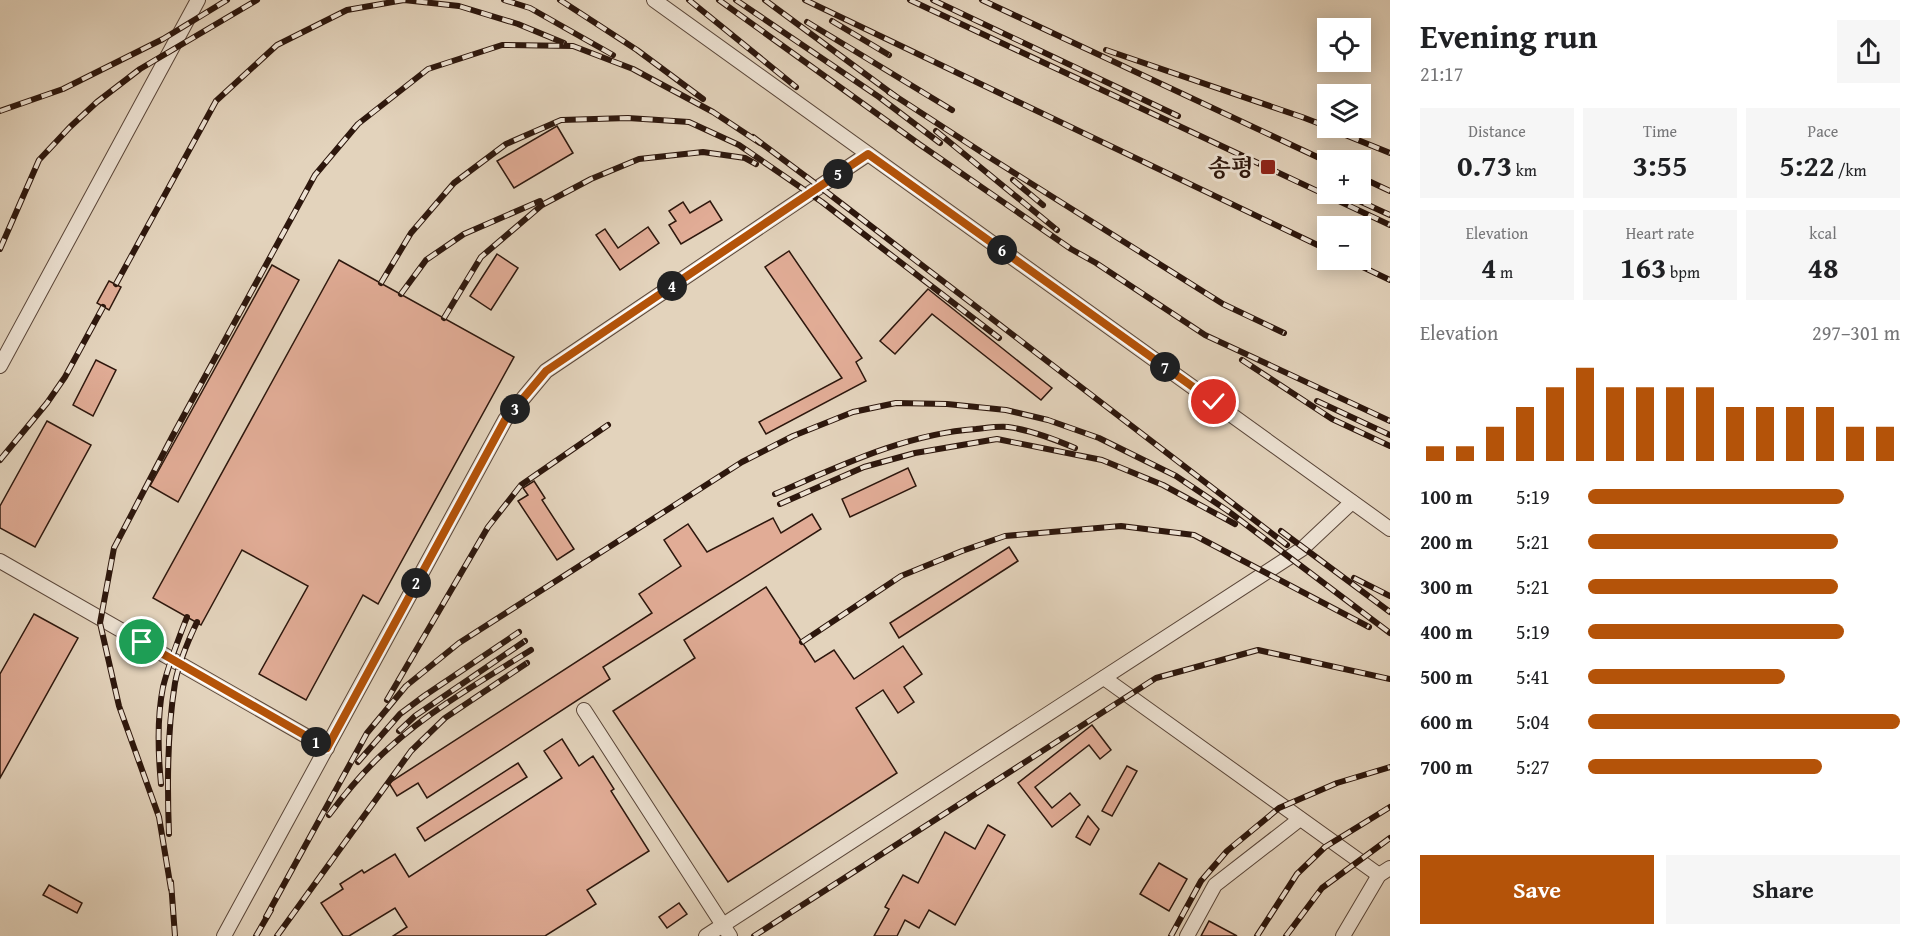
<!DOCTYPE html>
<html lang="en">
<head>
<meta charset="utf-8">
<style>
	:root { --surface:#fff; --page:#f6f6f6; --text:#202124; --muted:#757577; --accent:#b45309 }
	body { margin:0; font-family:"Gentium Book Plus","Noto Serif KR",serif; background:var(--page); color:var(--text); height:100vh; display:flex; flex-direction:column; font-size:22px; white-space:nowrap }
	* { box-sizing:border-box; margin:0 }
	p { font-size:20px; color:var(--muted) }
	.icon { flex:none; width:33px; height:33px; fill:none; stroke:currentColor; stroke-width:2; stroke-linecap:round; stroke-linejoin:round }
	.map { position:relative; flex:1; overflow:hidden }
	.sheet { display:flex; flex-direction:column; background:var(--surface); width:540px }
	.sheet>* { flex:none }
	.buttons { position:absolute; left:1317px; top:18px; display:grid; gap:12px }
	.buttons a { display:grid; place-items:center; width:54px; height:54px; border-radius:0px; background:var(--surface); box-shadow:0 3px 15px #0003; font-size:30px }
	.pin { position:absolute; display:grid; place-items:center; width:51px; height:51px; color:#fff; margin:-26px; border:3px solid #fff; border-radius:50%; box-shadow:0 2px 6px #0007 }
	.km { position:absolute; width:30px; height:30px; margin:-15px; border-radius:50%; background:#222; color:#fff; font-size:16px; line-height:30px; text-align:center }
	.round { display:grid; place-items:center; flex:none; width:63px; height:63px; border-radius:0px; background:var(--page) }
	.summary { display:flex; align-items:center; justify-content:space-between; height:102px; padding:0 30px }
	h1 { font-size:33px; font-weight:700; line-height:45px }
	.figures { display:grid; grid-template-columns:repeat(3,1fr); gap:9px; height:102px; padding:6px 30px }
	.figures div { display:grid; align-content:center; border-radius:0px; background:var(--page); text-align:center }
	.figures b { font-size:30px; font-weight:700 }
	.figures small { font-size:16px; font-weight:400 }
	.figures p { font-size:16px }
	.chart { height:168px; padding:12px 30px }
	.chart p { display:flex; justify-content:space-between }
	.chart svg { width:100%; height:108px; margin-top:6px; stroke:var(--accent); stroke-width:6 }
	.cta { display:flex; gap:12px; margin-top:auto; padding:12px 30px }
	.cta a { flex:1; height:69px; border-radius:0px; background:var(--accent); color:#fff; font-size:24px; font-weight:700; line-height:69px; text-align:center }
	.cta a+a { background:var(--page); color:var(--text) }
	ul { padding:0 30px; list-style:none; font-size:20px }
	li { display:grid; grid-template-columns:96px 72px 1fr; align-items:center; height:45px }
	li i { height:15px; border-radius:8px; background:var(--accent) }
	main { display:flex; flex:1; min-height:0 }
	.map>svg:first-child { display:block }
	.building { fill:#e1ac96; stroke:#2d170d; stroke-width:1.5 }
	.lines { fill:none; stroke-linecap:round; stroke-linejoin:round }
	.minor-casing { stroke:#5a4639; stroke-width:16 }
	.minor { stroke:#ede2d3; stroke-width:14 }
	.rail-casing { stroke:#2d170d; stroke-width:6 }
	.rail { stroke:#ede2d3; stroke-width:4; stroke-dasharray:11; stroke-linecap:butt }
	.route-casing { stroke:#fff; stroke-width:12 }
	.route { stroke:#b45309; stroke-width:8 }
	.poi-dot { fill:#8f2418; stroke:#ede2d3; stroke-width:2 }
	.labels { text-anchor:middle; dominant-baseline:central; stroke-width:6; stroke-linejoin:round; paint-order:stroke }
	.poi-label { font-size:24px; font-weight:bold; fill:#2d170d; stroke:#ede2d3; text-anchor:end }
</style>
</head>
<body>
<main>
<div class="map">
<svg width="1390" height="936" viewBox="0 0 1390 936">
	<rect width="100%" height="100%" fill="#e3d3bc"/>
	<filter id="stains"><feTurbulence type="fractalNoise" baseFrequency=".00333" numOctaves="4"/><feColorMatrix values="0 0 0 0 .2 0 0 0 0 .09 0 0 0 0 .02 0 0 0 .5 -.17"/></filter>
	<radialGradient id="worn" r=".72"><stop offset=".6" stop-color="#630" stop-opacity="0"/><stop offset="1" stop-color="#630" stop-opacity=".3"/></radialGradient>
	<g class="building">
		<polygon points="557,126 573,153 514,188 497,161"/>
		<polygon points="710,201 722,220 681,244 669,225 676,221 669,211 683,202 690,213"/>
		<polygon points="648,227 659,243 620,270 596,235 605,229 618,248"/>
		<polygon points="789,251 862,358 856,362 866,381 766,434 759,422 842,378 765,267"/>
		<polygon points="497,254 518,268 491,310 470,296"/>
		<polygon points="339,260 514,357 378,604 363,595 306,700 259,674 308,586 242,550 201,625 153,598"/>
		<polygon points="272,265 299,280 178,502 150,486"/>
		<polygon points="109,281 121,287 109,310 97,303"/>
		<polygon points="928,289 1052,388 1041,400 932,314 895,354 880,341"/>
		<polygon points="96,360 116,370 93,416 73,405"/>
		<polygon points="47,421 91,445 35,547 0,528 0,506"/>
		<polygon points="908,468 916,486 850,517 842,499"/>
		<polygon points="534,481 545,498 542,500 574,549 557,560 518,501 528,495 523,488"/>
		<polygon points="812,514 821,529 603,667 610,679 427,798 418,783 397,796 389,783 652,613 639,594 681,566 664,540 688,524 707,552 773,518 781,533"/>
		<polygon points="1009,547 1018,561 899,638 890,623"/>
		<polygon points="766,587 815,662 834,650 854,679 903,646 922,674 904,687 914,702 898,713 883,690 856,708 897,773 728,882 613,711 695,658 684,640"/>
		<polygon points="34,614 78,638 0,778 0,674"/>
		<polygon points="1092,725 1111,750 1100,759 1089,745 1035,787 1052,808 1070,793 1080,805 1052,827 1018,783"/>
		<polygon points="562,739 579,766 593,756 614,789 611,791 649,851 587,890 596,904 545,936 393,936 407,927 395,908 349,936 343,936 321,903 343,889 340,884 362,870 364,873 395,854 409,877 562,778 544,751"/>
		<polygon points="518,763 527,777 425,841 417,828"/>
		<polygon points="1127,766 1137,771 1112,816 1102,811"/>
		<polygon points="1088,816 1099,829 1090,845 1076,837"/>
		<polygon points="988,825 1005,835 955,925 929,910 919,928 905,920 897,936 874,936 889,909 885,907 903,875 918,883 945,832 975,849"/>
		<polygon points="1159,863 1187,879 1169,911 1140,894"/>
		<polygon points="49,885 82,903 77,913 43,895"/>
		<polygon points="679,903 687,914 667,928 659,917"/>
		<polygon points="1209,921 1237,936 1201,936"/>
	</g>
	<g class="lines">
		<defs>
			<g id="minor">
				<polyline points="654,0 1390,529"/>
				<polyline points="0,366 198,0"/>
				<polyline points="0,561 327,748"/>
				<polyline points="1104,678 1379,875"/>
				<polyline points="584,710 730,936"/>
				<polyline points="224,936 505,420 546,371 868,154"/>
				<polyline points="706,936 1302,549 1352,502"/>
				<polyline points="1187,936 1215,885 1300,819"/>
				<polyline points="1343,936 1379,875 1390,868"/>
			</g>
		</defs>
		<use href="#minor" class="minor-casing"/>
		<use href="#minor" class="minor"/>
		<defs>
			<g id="rail">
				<polyline points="504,0 530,8 613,55"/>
				<polyline points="560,0 637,50 703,99"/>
				<polyline points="689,0 796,87"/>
				<polyline points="719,0 919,144 1071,249 1096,263 1205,335 1390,421"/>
				<polyline points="736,0 879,97 940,143"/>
				<polyline points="765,0 895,96"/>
				<polyline points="805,0 1328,250"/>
				<polyline points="910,0 1390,225"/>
				<polyline points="933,0 1178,116"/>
				<polyline points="982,0 1328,162"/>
				<polyline points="832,21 889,55"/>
				<polyline points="807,22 952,110"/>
				<polyline points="1106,50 1302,117 1328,127"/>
				<polyline points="889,92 989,157 1223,304 1284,333"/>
				<polyline points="0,111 63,89 163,39 227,0"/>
				<polyline points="1328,128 1390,153"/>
				<polyline points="936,131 1057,230"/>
				<polyline points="753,137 820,187 1287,545"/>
				<polyline points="1360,177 1390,191"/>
				<polyline points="1013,180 1043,205"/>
				<polyline points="1344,194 1390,215"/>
				<polyline points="0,249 39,160 70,127 97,102 140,69 257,0"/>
				<polyline points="1348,260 1390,280"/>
				<polyline points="381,283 411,233 454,183 506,144 561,120 628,118 689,122 739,145 822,202 999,338"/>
				<polyline points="116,284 216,101 277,45 347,10 404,0 459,6 518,24 564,43"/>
				<polyline points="401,294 426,260 464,234 540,201"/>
				<polyline points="444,318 481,257 542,205 591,179 639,159 703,152 745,158 756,164"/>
				<polyline points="1242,360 1332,419 1390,446"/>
				<polyline points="1317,401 1390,435"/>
				<polyline points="0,460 47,403 65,377 103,307"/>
				<path d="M775,494C840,466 905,434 976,429C986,428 998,426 1008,427C1030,430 1054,439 1075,448"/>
				<polyline points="780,504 864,467 915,453 997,439 1102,460 1163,485 1235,524"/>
				<polyline points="1281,531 1390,612"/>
				<polyline points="1354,578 1390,596"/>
				<polyline points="802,642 901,576 962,551 1005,536 1121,526 1194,535 1369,627"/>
				<polyline points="387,700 488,527 521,485 608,425"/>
				<polyline points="399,731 415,716 525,641"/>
				<polyline points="358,762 400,714 424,696 519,632"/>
				<path d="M161,784C158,753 157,717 163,687C169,663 178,640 187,617"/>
				<path d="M329,815C347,791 367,767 390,747C432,709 483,680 531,650"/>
				<path d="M169,834C167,784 167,732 175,683C179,662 188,641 197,622"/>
				<polyline points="171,882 175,936"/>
				<polyline points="171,889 159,817 119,706 100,623 114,548 172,437 315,175 358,124 428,69 502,45 573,46 633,69 713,112 760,143"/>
				<polyline points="266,917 367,733 406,686 459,643 742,462 793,436 853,412 896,403 947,404 1006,410 1048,420 1099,438 1176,476 1228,511 1390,633"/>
				<polyline points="256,936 271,910"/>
				<polyline points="277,936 411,751 445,718 527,663"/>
				<polyline points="754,936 1156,678 1258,650 1390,679"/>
				<polyline points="1171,936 1201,881 1227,851 1279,808 1337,783 1390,767"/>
				<polyline points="1257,936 1297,874 1325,847 1390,807"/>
				<polyline points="1286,936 1322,888 1390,838"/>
			</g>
		</defs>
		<use href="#rail" class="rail-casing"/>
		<use href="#rail" class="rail"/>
	</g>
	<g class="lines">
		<defs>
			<polyline id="route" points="142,642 327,748 505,420 546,371 868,154 1214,402"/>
		</defs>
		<use href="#route" class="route-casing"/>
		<use href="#route" class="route"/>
	</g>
	<rect class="poi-dot" x="1260" y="159" width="16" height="16" rx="3"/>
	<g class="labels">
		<g class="poi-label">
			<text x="1254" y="167">송평</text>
		</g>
	</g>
	<rect width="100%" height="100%" filter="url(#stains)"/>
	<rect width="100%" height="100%" fill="url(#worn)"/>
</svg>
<div class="buttons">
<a><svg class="icon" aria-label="locate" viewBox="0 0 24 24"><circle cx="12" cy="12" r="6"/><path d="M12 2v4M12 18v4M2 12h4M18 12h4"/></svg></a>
<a><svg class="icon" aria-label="layers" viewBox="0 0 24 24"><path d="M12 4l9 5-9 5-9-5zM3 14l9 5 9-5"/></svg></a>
<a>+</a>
<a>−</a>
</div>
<div class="pin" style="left:142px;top:642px;background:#1e9e55"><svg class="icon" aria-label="arrive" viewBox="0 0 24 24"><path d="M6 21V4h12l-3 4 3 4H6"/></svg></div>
<div class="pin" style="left:1214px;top:402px;background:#d93025"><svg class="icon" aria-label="check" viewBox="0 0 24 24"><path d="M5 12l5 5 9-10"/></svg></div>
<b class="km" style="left:316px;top:742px">1</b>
<b class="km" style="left:416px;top:583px">2</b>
<b class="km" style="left:515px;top:409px">3</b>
<b class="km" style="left:672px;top:286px">4</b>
<b class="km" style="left:838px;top:174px">5</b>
<b class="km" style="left:1002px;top:250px">6</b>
<b class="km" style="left:1165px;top:367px">7</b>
</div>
<section class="sheet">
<div class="summary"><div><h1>Evening run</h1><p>21:17</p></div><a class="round"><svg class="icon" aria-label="share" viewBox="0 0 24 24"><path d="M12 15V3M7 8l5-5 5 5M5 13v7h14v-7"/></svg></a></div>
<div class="figures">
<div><p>Distance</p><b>0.73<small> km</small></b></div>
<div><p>Time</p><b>3:55</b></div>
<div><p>Pace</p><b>5:22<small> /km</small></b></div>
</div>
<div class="figures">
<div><p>Elevation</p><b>4<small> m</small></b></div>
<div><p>Heart rate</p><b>163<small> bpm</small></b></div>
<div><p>kcal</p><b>48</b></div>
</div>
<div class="chart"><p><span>Elevation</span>297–301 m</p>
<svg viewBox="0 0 160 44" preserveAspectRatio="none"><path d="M5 44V38M15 44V38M25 44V30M35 44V22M45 44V14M55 44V6M65 44V14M75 44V14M85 44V14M95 44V14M105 44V22M115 44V22M125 44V22M135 44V22M145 44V30M155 44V30"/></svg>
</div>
<ul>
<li><b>100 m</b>5:19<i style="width:82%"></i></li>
<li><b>200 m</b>5:21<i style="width:80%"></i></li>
<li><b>300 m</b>5:21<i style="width:80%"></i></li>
<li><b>400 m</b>5:19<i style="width:82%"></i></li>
<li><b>500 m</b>5:41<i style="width:63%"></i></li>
<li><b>600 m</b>5:04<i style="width:100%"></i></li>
<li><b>700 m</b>5:27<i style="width:75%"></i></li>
</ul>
<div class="cta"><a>Save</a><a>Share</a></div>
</section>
</main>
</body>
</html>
